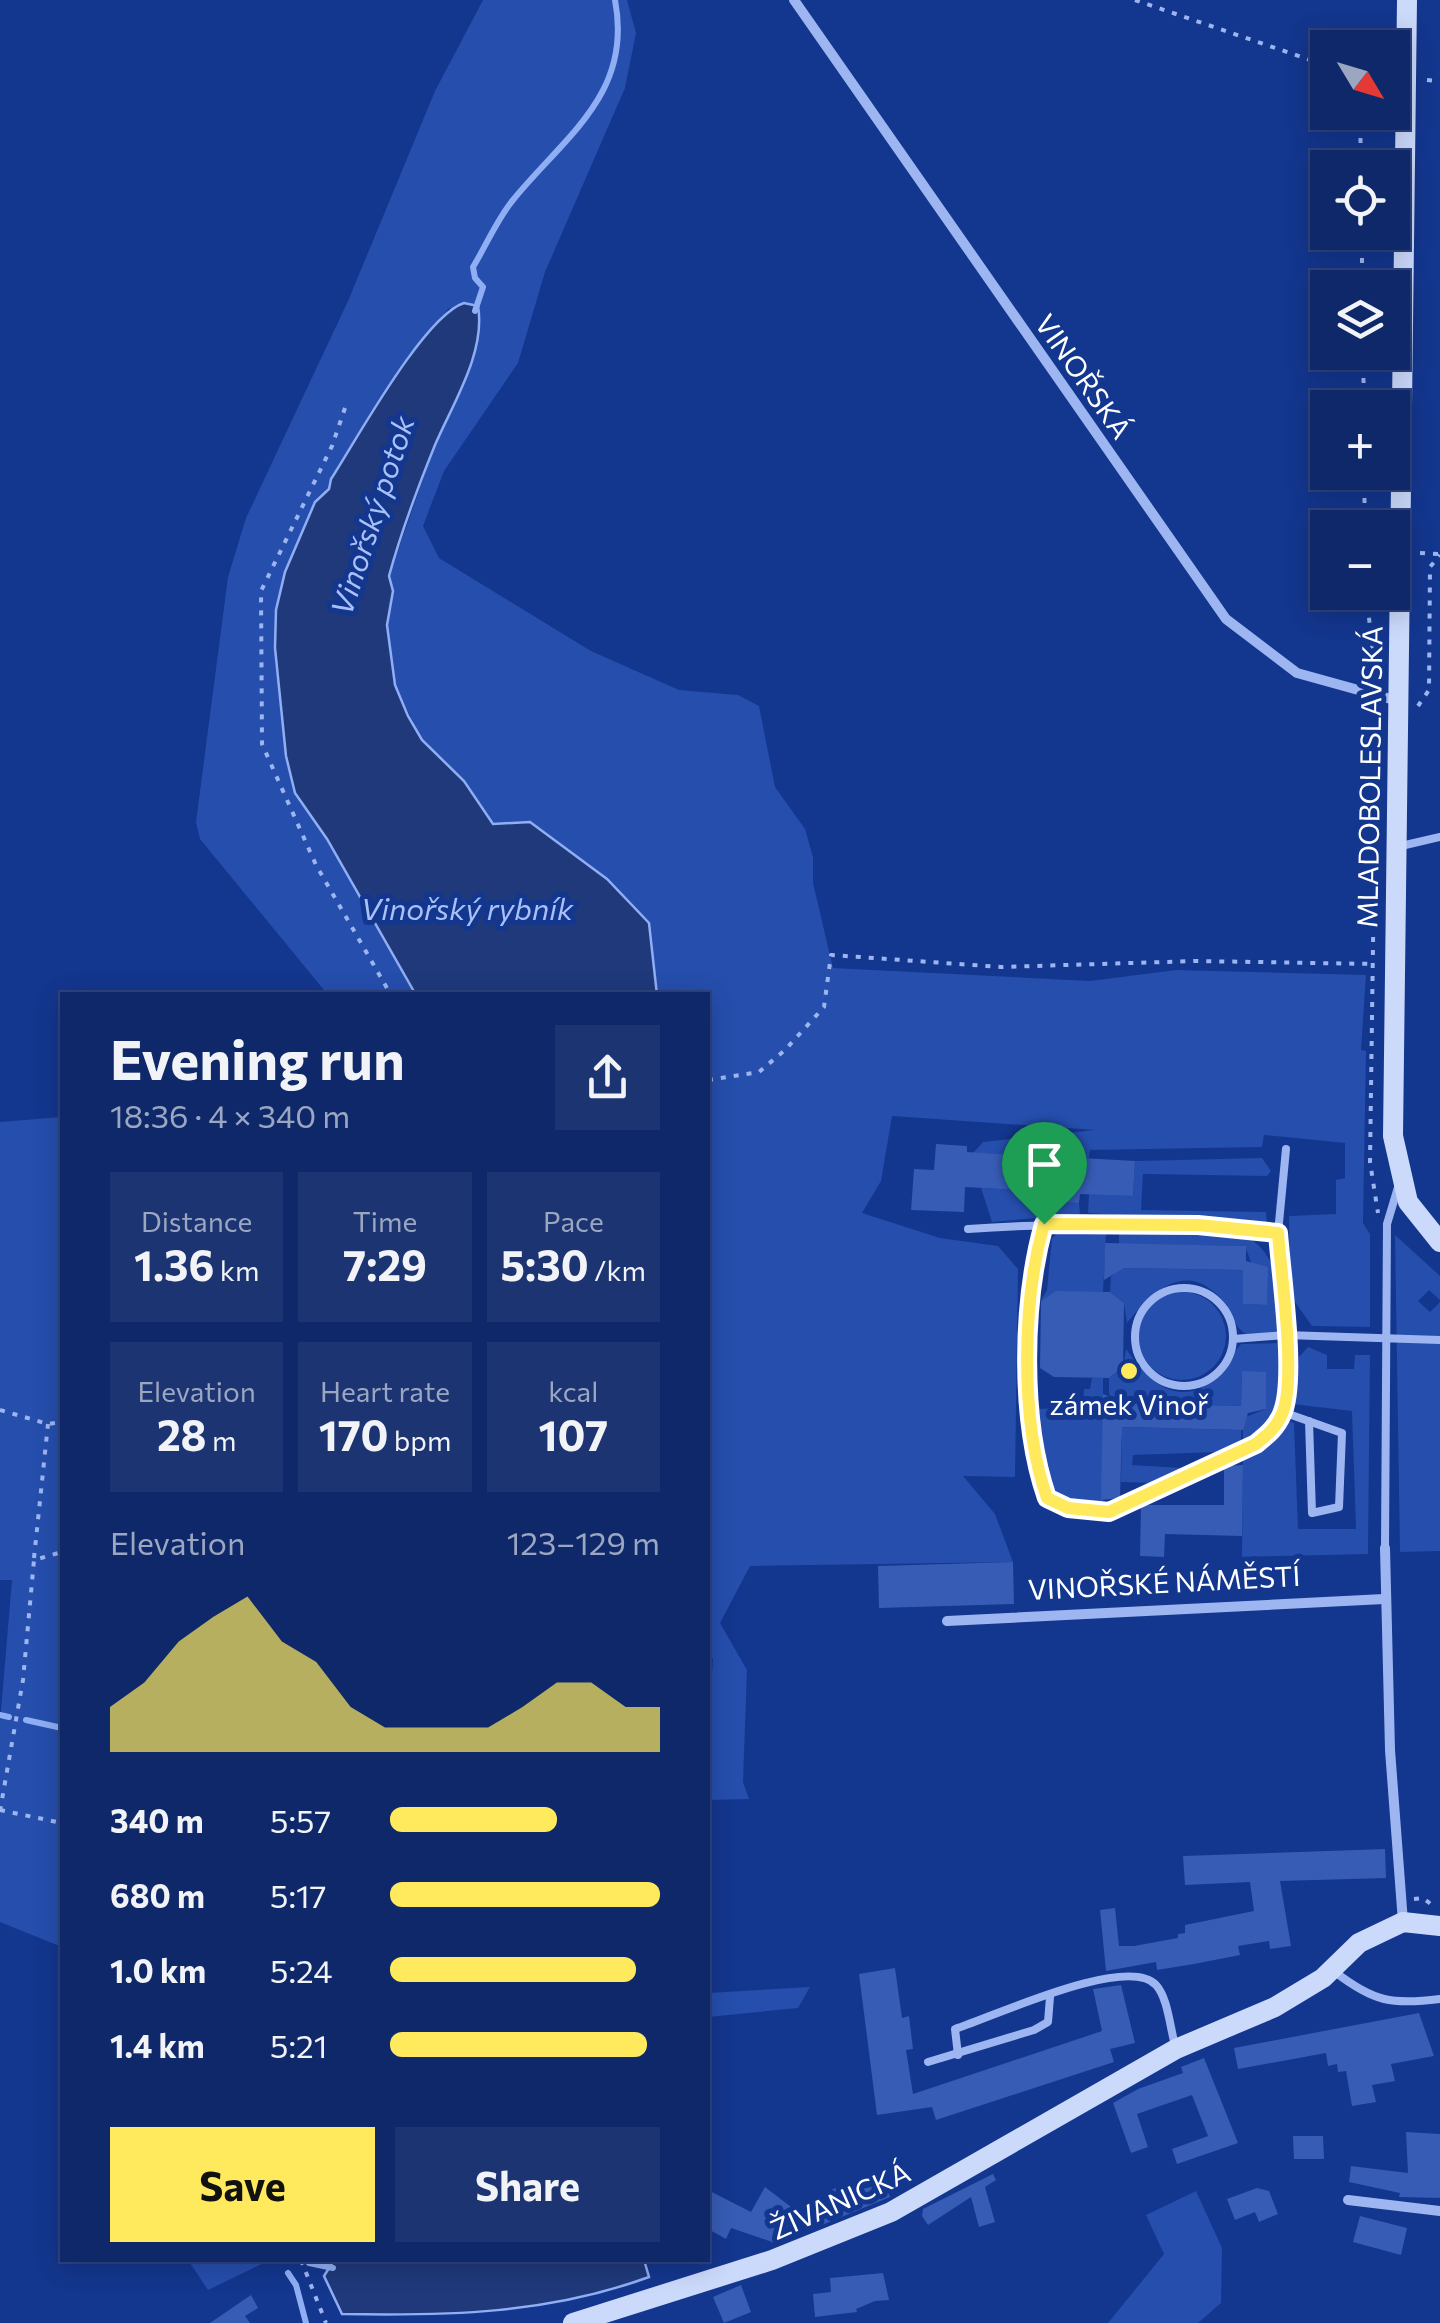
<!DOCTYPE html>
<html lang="en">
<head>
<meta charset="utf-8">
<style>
	:root { --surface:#0e286a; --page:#1c3472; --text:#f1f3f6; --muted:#9ba6c1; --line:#2e447e; --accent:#ffe95d }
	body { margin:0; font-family:Commissioner,sans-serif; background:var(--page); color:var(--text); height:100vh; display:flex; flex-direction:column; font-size:38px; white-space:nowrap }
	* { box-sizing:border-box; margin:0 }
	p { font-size:32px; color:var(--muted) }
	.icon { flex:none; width:55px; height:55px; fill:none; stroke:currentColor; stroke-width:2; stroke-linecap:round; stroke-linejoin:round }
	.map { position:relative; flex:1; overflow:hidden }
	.sheet { position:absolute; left:60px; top:992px; width:650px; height:1270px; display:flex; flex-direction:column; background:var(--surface); border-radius:0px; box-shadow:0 5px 25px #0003,0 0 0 2px var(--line) }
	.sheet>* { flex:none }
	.needle { width:65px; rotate:128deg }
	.tools { position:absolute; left:1310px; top:30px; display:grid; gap:20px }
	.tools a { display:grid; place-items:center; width:100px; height:100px; border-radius:0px; background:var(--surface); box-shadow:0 5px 25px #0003,0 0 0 2px var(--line); font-size:50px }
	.pin { position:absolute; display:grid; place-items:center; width:85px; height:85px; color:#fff; margin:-102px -42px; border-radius:50% 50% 50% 0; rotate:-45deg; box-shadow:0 0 10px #0007 }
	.pin .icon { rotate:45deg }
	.round { display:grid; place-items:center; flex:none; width:105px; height:105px; border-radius:0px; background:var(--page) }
	.summary { display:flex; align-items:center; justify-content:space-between; height:170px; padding:0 50px }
	h1 { font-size:55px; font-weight:700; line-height:75px }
	.figures { display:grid; grid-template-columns:repeat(3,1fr); gap:15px; height:170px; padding:10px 50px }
	.figures div { display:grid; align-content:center; border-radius:0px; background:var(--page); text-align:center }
	.figures b { font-size:42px; font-weight:700 }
	.figures small { font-size:28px; font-weight:400 }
	.figures p { font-size:28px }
	.chart { height:280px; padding:20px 50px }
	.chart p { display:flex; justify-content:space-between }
	.chart svg { width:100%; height:180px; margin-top:10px; fill:var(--accent); opacity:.7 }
	.primary-button { display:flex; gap:20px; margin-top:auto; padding:20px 50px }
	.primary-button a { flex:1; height:115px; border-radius:0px; background:var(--accent); color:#111; font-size:40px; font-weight:700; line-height:115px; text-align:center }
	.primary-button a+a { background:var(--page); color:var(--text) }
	ul { padding:0 50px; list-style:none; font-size:32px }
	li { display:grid; grid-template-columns:160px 120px 1fr; align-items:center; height:75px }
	li i { height:25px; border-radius:12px; background:var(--accent) }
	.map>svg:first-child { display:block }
	.green { fill:#254ead }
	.water { fill:#1f397b; stroke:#8faef4; stroke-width:2.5 }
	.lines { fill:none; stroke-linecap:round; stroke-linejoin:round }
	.stream { stroke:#8faef4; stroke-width:6 }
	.building { fill:#375cb5 }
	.path { stroke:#9db6f1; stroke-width:4; stroke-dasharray:5 8; stroke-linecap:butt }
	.lane { stroke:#9db6f1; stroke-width:8 }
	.street { stroke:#9db6f1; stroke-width:10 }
	.secondary { stroke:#cbd9fb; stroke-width:20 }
	.route-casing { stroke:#fff; stroke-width:20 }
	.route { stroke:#ffe95d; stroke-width:12 }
	.poi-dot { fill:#ffe95d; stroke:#13368e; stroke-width:4 }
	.labels { text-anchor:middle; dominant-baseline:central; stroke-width:10; stroke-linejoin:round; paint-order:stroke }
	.street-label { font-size:28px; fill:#fff; stroke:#13368e }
	.poi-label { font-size:28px; fill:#fff; stroke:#13368e }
	.water-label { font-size:30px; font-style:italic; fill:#a9c1f8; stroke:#13368e }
</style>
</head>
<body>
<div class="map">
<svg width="1440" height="2323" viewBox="0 0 1440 2323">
	<rect width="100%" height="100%" fill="#13368e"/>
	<g class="green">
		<polygon points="483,0 627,0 636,33 625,88 545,272 518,363 444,471 423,526 439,558 591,651 679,690 738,695 759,706 775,787 805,829 813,857 813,883 833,968 1090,981 1176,970 1366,975 1361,1050 1366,1051 1363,1223 1370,1234 1370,1327 1312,1326 1290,1295 1289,1216 1336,1214 1336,1180 1345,1178 1345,1143 1264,1135 1262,1147 1090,1150 1089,1158 1082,1158 1081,1167 1037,1165 1036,1155 973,1153 983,1142 1095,1130 892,1116 881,1181 862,1213 940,1238 998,1246 1018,1269 1015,1477 963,1476 995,1514 1013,1562 750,1566 720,1623 747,1670 743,1782 749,1799 708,1800 708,1694 711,1693 713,1658 708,1658 708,995 657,995 649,923 494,824 464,781 422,740 395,685 387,625 393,591 389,576 434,448 474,355 480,319 449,308 396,377 331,479 330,489 315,503 275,648 286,756 295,792 327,839 416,995 328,995 200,839 196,822 228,577 246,518 348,301 435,91"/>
		<polygon points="62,1117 62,1947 0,1922 0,1722 12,1580 0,1580 0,1122"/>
		<polygon points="1262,1158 1271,1171 1267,1176 1143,1174 1141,1210 1266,1212 1267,1226 1088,1213 1089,1194 1133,1196 1135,1161"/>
		<polygon points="981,1188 1035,1191 1035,1201 1079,1203 1080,1214 992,1222"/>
		<path d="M1092,1226L1246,1236C1282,1257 1278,1294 1282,1332L1246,1334C1233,1326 1233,1313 1224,1302C1186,1257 1152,1292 1127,1323L1124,1303L1110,1292L1111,1277L1119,1268L1243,1270V1304L1267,1305L1245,1246L1119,1244V1234L1106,1233L1103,1292L1041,1300L1047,1290L1052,1238L1063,1229Z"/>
		<polygon points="1395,1235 1440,1276 1440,1300 1429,1290 1418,1301 1430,1312 1440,1302 1440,1551 1400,1552"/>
		<circle cx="1182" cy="1336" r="44"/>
		<path d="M1283,1343C1289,1379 1284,1431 1243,1443V1418L1266,1409V1372H1242L1241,1406L1116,1403L1109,1394V1378L1123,1368L1126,1349C1148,1381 1178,1411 1218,1377C1229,1368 1231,1354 1241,1344Z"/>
		<polygon points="1308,1347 1327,1355 1327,1369 1354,1369 1355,1355 1370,1355 1368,1554 1242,1557 1243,1454 1269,1442 1286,1420 1294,1423 1298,1529 1356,1529 1352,1411 1292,1404 1299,1357"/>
		<polygon points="1092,1378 1103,1378 1103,1506 1068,1502 1050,1488 1039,1409 1083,1407 1084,1389 1090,1389"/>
		<polygon points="1116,1427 1241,1430 1241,1443 1218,1452 1133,1455 1132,1465 1182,1468 1153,1483 1121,1482 1122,1438"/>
		<polygon points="810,1987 798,2008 708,2017 708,1993"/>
		<polygon points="1196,2191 1222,2248 1221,2303 1198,2323 1108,2323 1164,2254 1146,2215"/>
		<polygon points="188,2260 270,2260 208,2290"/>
	</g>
	<g class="water">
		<path d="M464,303L478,306C486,352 453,403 435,445C418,487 401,532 389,576L393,591L387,625L395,685L408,716L422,740L464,781L493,824L530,822L607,879L649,923L657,995H416L327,839L295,793L286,756L275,648L276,610L285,572L315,502L329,489L331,479C357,439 424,316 464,303Z"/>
		<path d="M334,2260H644L649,2277C548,2314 448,2316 342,2314L324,2276Z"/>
	</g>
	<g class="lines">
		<g class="stream">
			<path d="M475,311L483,287L475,278L473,267C486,246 497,219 513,200C565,136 633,94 615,0"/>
			<polyline points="0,1715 9,1717"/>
			<polyline points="26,1720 62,1728"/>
			<polyline points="309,2263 333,2268"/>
			<polyline points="288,2273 296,2285 306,2323"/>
		</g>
	</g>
	<g class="building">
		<polygon points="936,1144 967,1146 967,1152 1037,1156 1037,1165 1081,1167 1082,1158 1135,1161 1133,1196 1080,1194 1079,1203 1035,1201 1035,1191 965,1187 964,1212 911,1210 914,1169 934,1170"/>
		<polygon points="1105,1243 1246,1246 1246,1261 1268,1267 1267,1305 1243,1304 1243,1270 1124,1268 1104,1280"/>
		<polygon points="1056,1291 1110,1292 1124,1303 1123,1367 1109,1378 1054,1377 1040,1368 1041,1301"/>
		<polygon points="1242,1371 1266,1372 1266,1409 1248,1413 1243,1430 1122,1427 1120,1498 1101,1500 1103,1394 1125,1403 1241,1406"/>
		<polygon points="1243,1465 1242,1536 1165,1534 1164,1557 1140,1556 1141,1505 1224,1505 1224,1466"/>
		<polygon points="1013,1562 1014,1604 879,1608 878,1566"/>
		<polygon points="1385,1849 1386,1878 1280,1881 1291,1946 1270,1949 1269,1941 1238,1946 1240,1955 1194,1964 1157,1970 1156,1962 1106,1971 1100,1910 1115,1908 1119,1946 1134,1946 1178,1938 1178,1934 1185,1933 1185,1925 1254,1911 1250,1882 1185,1885 1183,1856"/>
		<polygon points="895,1968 902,2018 909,2016 913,2049 906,2050 913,2094 1102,2031 1093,1989 1121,1985 1135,2043 1110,2049 1114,2062 936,2120 932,2107 877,2115 859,1974"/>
		<polygon points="1419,2013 1434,2056 1391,2064 1395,2081 1372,2085 1376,2102 1352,2106 1346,2071 1338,2072 1337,2064 1328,2066 1326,2053 1238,2069 1234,2048"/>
		<polygon points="1204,2058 1238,2143 1177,2164 1172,2149 1208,2136 1192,2095 1137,2114 1148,2147 1131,2153 1113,2103 1138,2089 1183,2073 1181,2067"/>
		<polygon points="1406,2132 1440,2134 1440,2198 1399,2197 1400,2193 1349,2182 1351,2166 1408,2173"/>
		<polygon points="1293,2136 1323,2136 1324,2159 1294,2159"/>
		<polygon points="993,2174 996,2180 985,2187 995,2222 979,2227 971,2197 928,2225 922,2216 923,2209"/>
		<polygon points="849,2183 853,2191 885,2184 890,2197 817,2227 810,2212 831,2199 828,2191"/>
		<polygon points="765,2187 799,2213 775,2243 731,2228 726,2239 708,2229 708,2190 751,2212"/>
		<polygon points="1257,2188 1269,2191 1278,2214 1259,2222 1255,2212 1235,2220 1227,2199"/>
		<polygon points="1360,2216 1407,2228 1401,2255 1353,2242"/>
		<polygon points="883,2273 889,2300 875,2301 856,2309 857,2312 815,2317 813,2294 831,2292 830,2278"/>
		<polygon points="741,2285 751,2312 724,2323 713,2297"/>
		<polygon points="251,2295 258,2308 245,2316 250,2323 210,2323"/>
	</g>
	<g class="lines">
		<g class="path">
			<polyline points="1135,0 1328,66"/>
			<polyline points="1427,80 1440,81"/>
			<polyline points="1360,112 1361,168"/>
			<polyline points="1362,232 1362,288"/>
			<polyline points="1363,352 1364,408"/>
			<polyline points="345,408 332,446 261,591 262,744 316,865 391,995"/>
			<polyline points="1364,472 1365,528"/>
			<polyline points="1420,553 1440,554"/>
			<polyline points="1366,592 1375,670"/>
			<polyline points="1418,706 1429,690 1430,567 1440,555"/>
			<polyline points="1376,729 1370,1162 1378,1213"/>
			<polyline points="708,1080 759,1072 785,1050 824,1007 831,955 1001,967 1197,961 1375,964"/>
			<polyline points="0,1410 48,1424 62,1422"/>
			<polyline points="34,1558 48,1424"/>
			<polyline points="0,1810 62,1823"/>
			<polyline points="0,1811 23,1680 34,1560 62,1552"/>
			<polyline points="1414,1899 1423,1898 1432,1905"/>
			<polyline points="301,2260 326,2323"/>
		</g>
		<g class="lane">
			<polyline points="1401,846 1440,837"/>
			<path d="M1044,1224C1022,1303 1020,1420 1047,1498L1068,1508L1109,1512L1256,1443C1293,1415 1288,1378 1285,1335L1440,1340"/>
			<path d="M968,1229C1072,1222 1175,1223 1278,1233L1285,1335L1233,1339"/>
			<polyline points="1278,1233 1286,1149"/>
			<circle cx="1184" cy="1337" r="49"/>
			<polyline points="1283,1412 1342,1433 1339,1507 1312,1513 1309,1421"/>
			<polyline points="1385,1548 1387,1224 1399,1184"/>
			<path d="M1335,1972C1374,2002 1392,2005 1440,1999"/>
			<path d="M958,2055L955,2029C995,2016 1127,1954 1156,1985C1168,1998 1170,2028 1175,2045"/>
			<polyline points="928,2062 1034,2030 1048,2022 1050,1997"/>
		</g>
		<g class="street">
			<polyline points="794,0 1226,619 1297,673 1398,701"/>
			<polyline points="1385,1548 1390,1750 1403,1922"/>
			<polyline points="947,1621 1384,1599"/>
			<polyline points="1348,2200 1440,2211"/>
		</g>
		<g class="secondary">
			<polyline points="1407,0 1393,1136 1408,1202 1440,1242"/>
			<polyline points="573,2323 772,2260 891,2212 1176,2049 1275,2007 1323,1978 1359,1943 1403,1922 1440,1926"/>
		</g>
	</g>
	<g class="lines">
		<defs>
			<path id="route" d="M1044,1224L1198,1225L1278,1233C1281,1275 1297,1380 1282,1414C1276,1428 1267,1435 1256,1444L1109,1512L1068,1508L1047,1498C1020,1420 1022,1303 1044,1224Z"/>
		</defs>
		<use href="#route" class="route-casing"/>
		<use href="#route" class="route"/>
	</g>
	<circle class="poi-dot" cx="1129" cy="1371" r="10"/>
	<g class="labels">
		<g class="street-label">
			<text transform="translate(1084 376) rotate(55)">VINOŘSKÁ</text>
			<text transform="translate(1369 777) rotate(-89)">MLADOBOLESLAVSKÁ</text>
			<text transform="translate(1164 1582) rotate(-3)">VINOŘSKÉ NÁMĚSTÍ</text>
			<text transform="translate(840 2200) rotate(-24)">ŽIVANICKÁ</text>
		</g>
		<g class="poi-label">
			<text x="1129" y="1404">zámek Vinoř</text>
		</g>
		<g class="water-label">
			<text transform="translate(371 515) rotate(-72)">Vinořský potok</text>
			<text x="467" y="907">Vinořský rybník</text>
		</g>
	</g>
</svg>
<div class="tools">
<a><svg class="needle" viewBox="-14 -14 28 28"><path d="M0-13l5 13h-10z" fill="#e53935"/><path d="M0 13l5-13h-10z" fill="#9ba6c1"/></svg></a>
<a><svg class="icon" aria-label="locate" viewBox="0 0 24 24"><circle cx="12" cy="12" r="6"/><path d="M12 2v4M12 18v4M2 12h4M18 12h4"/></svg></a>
<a><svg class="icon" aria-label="layers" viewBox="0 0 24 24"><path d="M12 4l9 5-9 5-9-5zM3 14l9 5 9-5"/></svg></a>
<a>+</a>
<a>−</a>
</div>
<div class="pin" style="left:1044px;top:1224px;background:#1e9e55"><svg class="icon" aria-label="arrive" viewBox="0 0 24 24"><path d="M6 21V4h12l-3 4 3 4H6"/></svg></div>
<section class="sheet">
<div class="summary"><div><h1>Evening run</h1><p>18:36 · 4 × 340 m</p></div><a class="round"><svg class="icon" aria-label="share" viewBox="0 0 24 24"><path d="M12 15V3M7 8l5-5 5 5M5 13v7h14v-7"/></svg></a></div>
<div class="figures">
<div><p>Distance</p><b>1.36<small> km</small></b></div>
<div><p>Time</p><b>7:29</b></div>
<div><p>Pace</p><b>5:30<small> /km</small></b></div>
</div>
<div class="figures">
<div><p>Elevation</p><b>28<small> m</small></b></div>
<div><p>Heart rate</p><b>170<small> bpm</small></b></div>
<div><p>kcal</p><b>107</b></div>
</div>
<div class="chart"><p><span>Elevation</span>123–129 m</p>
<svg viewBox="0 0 160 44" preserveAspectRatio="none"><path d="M0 44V33L10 27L20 17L30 11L40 6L50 17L60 22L70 33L80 38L90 38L100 38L110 38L120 33L130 27L140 27L150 33L160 33V44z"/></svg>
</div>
<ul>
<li><b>340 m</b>5:57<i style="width:62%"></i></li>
<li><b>680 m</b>5:17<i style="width:100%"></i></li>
<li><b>1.0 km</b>5:24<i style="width:91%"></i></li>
<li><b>1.4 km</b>5:21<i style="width:95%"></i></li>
</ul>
<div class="primary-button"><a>Save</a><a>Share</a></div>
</section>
</div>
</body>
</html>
